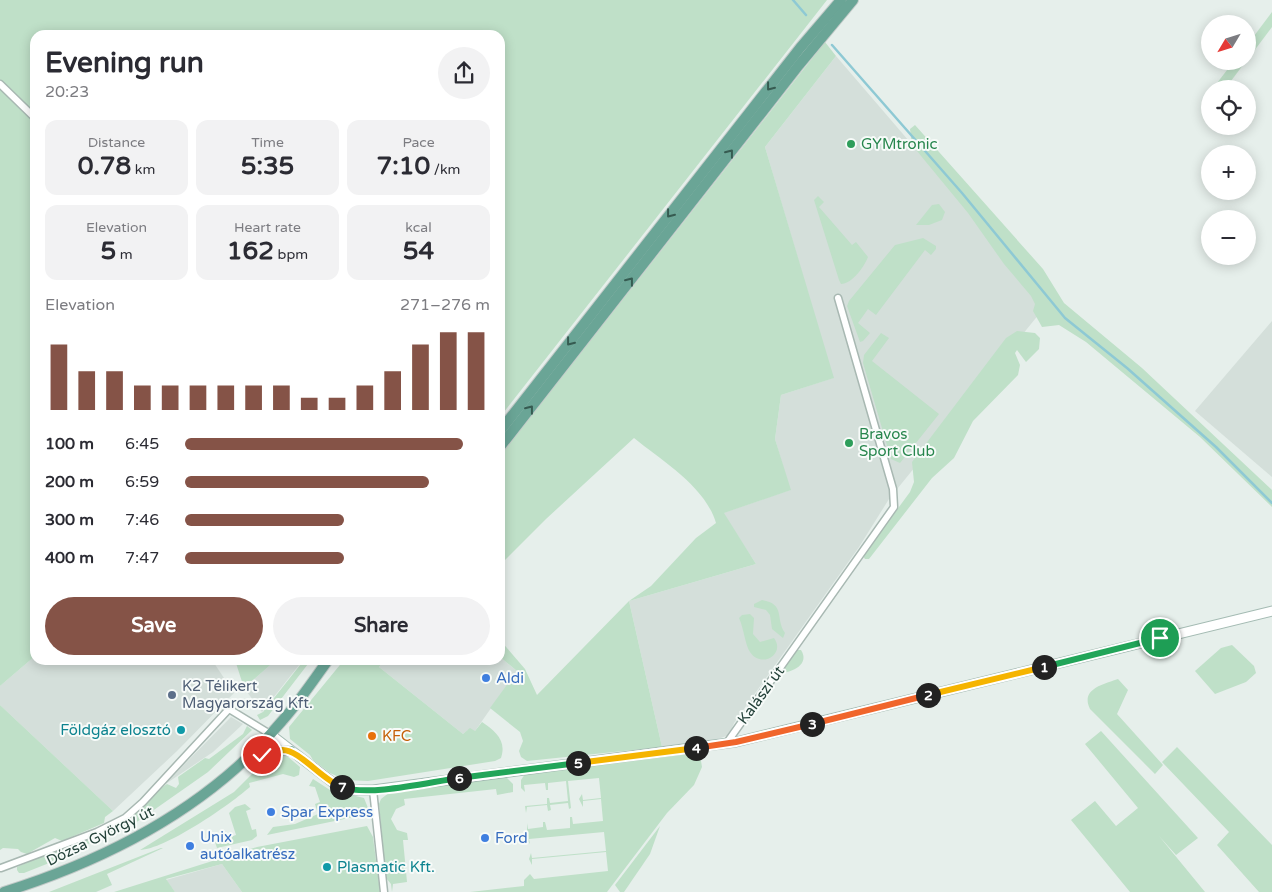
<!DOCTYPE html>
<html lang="en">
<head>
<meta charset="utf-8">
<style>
	:root { --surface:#fff; --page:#f2f2f3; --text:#2b2b33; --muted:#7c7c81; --accent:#855347 }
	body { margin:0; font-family:"Varela Round",sans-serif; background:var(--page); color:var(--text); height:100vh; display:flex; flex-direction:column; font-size:19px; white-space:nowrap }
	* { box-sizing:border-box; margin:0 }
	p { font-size:16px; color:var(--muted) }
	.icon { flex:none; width:28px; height:28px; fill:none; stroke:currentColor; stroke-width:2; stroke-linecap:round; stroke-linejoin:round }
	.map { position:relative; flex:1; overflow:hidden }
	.side { position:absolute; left:30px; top:30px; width:475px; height:635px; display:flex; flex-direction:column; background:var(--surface); border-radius:15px; box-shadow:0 2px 12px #0003 }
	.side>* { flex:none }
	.needle { width:32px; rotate:232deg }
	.fabs { position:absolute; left:1201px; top:15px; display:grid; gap:10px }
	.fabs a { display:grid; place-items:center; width:55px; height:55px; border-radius:50%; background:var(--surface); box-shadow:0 2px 12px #0003; font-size:25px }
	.pin { position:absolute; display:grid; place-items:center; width:42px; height:42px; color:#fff; margin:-21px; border:2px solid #fff; border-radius:50%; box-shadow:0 1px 5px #0007 }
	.km { position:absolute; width:25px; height:25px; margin:-12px; border-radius:50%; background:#222; color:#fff; font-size:14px; line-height:25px; text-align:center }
	.round { display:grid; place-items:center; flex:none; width:52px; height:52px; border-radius:26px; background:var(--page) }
	.overview { display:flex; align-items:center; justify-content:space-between; height:85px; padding:0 15px }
	h1 { font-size:28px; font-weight:700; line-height:38px }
	.figures { display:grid; grid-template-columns:repeat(3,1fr); gap:8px; height:85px; padding:5px 15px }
	.figures div { display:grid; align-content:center; border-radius:12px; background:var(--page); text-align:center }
	.figures b { font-size:25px; font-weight:700 }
	.figures small { font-size:14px; font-weight:400 }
	.figures p { font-size:14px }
	.chart { height:140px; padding:10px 15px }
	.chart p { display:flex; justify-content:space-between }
	.chart svg { width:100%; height:90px; margin-top:5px; stroke:var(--accent); stroke-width:6 }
	.cta { display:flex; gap:10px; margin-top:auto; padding:10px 15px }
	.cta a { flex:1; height:58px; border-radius:30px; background:var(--accent); color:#fff; font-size:20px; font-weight:700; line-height:58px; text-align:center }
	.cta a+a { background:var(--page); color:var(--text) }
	ul { padding:0 15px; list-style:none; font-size:16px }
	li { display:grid; grid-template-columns:80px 60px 1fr; align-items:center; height:38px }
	li i { height:12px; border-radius:6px; background:var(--accent) }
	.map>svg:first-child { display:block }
	.built { fill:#d4dfda }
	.green { fill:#bfe0c8 }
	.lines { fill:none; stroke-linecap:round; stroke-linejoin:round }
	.stream { stroke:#8ec9d4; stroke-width:2.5 }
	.minor-casing { stroke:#a8b8b2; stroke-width:9 }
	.secondary-casing { stroke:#a4bbb3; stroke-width:11 }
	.primary-casing { stroke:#c2cac8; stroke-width:12 }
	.minor { stroke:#fff; stroke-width:6 }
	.secondary { stroke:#fff; stroke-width:9 }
	.primary { stroke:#6aa596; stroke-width:10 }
	.oneway { stroke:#365b51 }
	.split-1-casing { stroke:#fff; stroke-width:10 }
	.split-2-casing { stroke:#fff; stroke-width:10 }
	.split-3-casing { stroke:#fff; stroke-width:10 }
	.split-4-casing { stroke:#fff; stroke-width:10 }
	.split-5-casing { stroke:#fff; stroke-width:10 }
	.split-6-casing { stroke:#fff; stroke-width:10 }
	.split-7-casing { stroke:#fff; stroke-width:10 }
	.split-8-casing { stroke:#fff; stroke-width:10 }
	.split-1 { stroke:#22a559; stroke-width:6 }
	.split-2 { stroke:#f5b400; stroke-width:6 }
	.split-3 { stroke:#f0652b; stroke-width:6 }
	.split-4 { stroke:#f0652b; stroke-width:6 }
	.split-5 { stroke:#f5b400; stroke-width:6 }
	.split-6 { stroke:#22a559; stroke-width:6 }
	.split-7 { stroke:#22a559; stroke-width:6 }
	.split-8 { stroke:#f5b400; stroke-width:6 }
	.leisure-dot { fill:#2e9e5b; stroke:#f7fbf9; stroke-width:2 }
	.shop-dot { fill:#3f7fe0; stroke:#f7fbf9; stroke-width:2 }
	.service-dot { fill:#5c6f8a; stroke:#f7fbf9; stroke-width:2 }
	.culture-dot { fill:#0f9aa8; stroke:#f7fbf9; stroke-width:2 }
	.food-dot { fill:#e8710a; stroke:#f7fbf9; stroke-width:2 }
	.labels { text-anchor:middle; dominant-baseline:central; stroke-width:4; stroke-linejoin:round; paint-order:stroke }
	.leisure-label { font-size:15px; fill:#27864d; stroke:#f7fbf9; text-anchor:start }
	.shop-label { font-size:15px; fill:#366cbe; stroke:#f7fbf9; text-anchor:start }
	.service-label { font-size:15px; fill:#4e5e75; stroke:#f7fbf9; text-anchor:start }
	.street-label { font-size:15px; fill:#24423a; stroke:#f7fbf9 }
	.culture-label { font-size:15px; fill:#0d838f; stroke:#f7fbf9; text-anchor:end }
	.food-label { font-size:15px; fill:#c56008; stroke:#f7fbf9; text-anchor:start }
</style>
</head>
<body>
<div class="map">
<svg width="1272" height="892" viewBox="0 0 1272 892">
	<rect width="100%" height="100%" fill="#e6efeb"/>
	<g class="built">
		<polygon points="836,56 1048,303 889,499 859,547 734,723 729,735 712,741 662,747 629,601 756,564 723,513 790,490 775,439 781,395 833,378 765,147"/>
		<polygon points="1272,321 1272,477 1195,411"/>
		<polygon points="35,656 35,660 212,660 234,693 177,751 113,811 0,705 0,686"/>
		<polygon points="500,657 517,671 475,731 468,730 463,734 379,667 384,660 500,660"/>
		<polygon points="276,660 303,660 262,712 244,688"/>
		<polygon points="231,717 243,724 213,752 164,785"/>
		<polygon points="222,864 242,892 175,892 166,880"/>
	</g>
	<g class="green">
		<polygon points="0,0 827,0 500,417 500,35 35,35 35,115 0,81"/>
		<polygon points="1272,12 1272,27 1248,59 1248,44"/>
		<path d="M825,42L836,56L765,147L834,378L781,395L775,439L791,490L724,513L756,564L629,601L662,747L527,761L521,757L519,751L523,741L520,732L490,708L517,671L500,657V640L525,669L537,695L629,601L651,586L696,538L716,523C705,486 662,461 634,438L546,519L500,565V456Z"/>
		<polygon points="1234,61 1246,61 1225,89 1217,89 1217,83"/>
		<polygon points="0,87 35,120 35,656 0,686"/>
		<polygon points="915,125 1043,269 1064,303 1142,368 1272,490 1272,507 1200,437 1086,342 1059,325 1042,327 1033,311 1035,304 1031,296 1004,264 968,213 912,145 910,129"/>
		<path d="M818,196L824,202L819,207L852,245L856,242L868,257C864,267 852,284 841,284L839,280L814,200Z"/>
		<polygon points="939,204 945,212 942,220 929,225 916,225 932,205"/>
		<polygon points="923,238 936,246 936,249 931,255 925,250 876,315 868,309 858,323 870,333 863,341 860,342 847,306 849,301 895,245"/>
		<polygon points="1017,331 1035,333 1040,338 1039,349 1026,362 1017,350 1015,353 1020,365 1018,375 973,421 954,458 932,478 869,559 865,559 863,556 910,492 914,482 912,462 1006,338"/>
		<polygon points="881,333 889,338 872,361 939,414 900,463 891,459 863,363 864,355"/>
		<path d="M762,600C786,604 775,619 785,633L783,638L772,629L770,615L766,610L754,607V604Z"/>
		<path d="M750,614L754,618L753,634L760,642L774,638C786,654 761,669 750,652C745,645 744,629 739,618L742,615Z"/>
		<polygon points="1232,645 1254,666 1256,673 1246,682 1215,694 1195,671 1221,648"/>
		<path d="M797,650H801C810,664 793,672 781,673Z"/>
		<polygon points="235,660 276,660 244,688"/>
		<polygon points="304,660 311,660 268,716 260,720 257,715 263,712"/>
		<path d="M344,660H384L379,667L463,734L470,728L475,731L482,722C495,731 507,740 501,758L495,761L368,781L345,780L330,773L313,760L310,755L290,739L289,727Z"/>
		<path d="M1118,679L1128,690L1117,714L1163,765L1155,774L1090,709C1080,689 1104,684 1118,679Z"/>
		<polygon points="0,705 113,811 105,817 104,823 62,841 55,838 27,854 21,852 18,849 3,848 0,850"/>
		<polygon points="247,726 252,730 208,772 131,826 88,844 77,852 24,873 19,873 17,870 17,867 127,819 164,786 167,784 176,788 179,784 178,777 205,758 209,759 243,734"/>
		<polygon points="1101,731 1198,838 1176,855 1159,836 1205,892 1130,892 1071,820 1095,801 1116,826 1138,808 1085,744"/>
		<polygon points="1177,747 1272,845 1272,892 1259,892 1217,845 1229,832 1162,762"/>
		<path d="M279,753L287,756L300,767L299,775L294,777L283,774L249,783L250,787L245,791C225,808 165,849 140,850L234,792L265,761Z"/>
		<polygon points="683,754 693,754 701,761 702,767 694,785 667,813 607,892 470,892 524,886 524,880 530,874 534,879 608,871 606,852 532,859 532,865 529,859 531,853 532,858 606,851 604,832 529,839 530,844 527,840 527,823 528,829 543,827 543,822 545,822 547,830 570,828 570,817 572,817 573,824 603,821 601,799 583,801 583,807 579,799 582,794 583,800 601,798 599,778 568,781 571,808 569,809 568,803 550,805 551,810 548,811 547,805 527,807 526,813 525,806 547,804 547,798 549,798 550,803 568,801 566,781 548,783 548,790 546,790 545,783 524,785 525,792 521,788 521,780 525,774"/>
		<polygon points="506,777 513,784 513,792 497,795 496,789 404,799 405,805 396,809 391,819 397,830 407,833 408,840 403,840 407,882 393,884 392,892 391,884 386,878 379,804 381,799 390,792"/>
		<polygon points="313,779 330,790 364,798 368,808 359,816 267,835 273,827 295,824 318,814 315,804 320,802 315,787 309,786"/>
		<polygon points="245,804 251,809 246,811 252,830 256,829 257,836 252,840 217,848 215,842 236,835 229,813 235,807"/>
		<polygon points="367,826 373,837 380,892 242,892 222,864 166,879 175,892 114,892 257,847"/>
		<polygon points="660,826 650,854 624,892 620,892 615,885"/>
		<polygon points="161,848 163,848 107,874 112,885 96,892 49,892"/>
	</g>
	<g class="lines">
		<g class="stream">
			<polyline points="793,0 806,15"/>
			<polyline points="832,45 962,193 1065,318 1127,368 1216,447 1272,503"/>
		</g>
		<defs>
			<g id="minor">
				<polyline points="0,84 35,118"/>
				<polyline points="726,744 894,507 893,489 838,298"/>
				<polyline points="373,790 384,892"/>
				<polyline points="1,868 97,832 125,818 143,802 229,709 270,734"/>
			</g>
			<polyline id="secondary" points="270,734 336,785 349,790 373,790 736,742 1272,611"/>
			<g id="primary">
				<polyline points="500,431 800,48 841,0"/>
				<polyline points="500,447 799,65 853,0"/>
				<polyline points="244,761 277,750 291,751"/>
				<path d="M4,892C109,859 210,807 282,721C299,702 313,681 328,660"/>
			</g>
		</defs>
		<use href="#minor" class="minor-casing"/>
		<use href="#secondary" class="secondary-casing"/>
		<use href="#primary" class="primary-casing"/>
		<use href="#minor" class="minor"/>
		<use href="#secondary" class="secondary"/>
		<use href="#primary" class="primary"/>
	</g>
	<defs><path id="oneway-chevron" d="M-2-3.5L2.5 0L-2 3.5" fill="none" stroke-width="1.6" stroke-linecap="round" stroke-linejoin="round" transform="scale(1.25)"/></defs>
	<g class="oneway">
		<use href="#oneway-chevron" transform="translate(770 87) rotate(128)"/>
		<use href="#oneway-chevron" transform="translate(730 153) rotate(-52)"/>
		<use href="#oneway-chevron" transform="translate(670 214) rotate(128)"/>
		<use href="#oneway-chevron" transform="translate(630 281) rotate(-52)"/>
		<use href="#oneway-chevron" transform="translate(570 342) rotate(128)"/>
		<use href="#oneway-chevron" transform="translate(530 409) rotate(-52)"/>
	</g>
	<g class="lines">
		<defs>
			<polyline id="split-1" points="1044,667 1160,638"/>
			<polyline id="split-2" points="928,695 1044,667"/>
			<polyline id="split-3" points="812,724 928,695"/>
			<polyline id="split-4" points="696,748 736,742 812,724"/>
			<polyline id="split-5" points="578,763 696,748"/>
			<polyline id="split-6" points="459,778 578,763"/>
			<path id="split-7" d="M342,787C369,797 429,782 459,778"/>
			<path id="split-8" d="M262,755C269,753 275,750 282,750C299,749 323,781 342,787"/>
		</defs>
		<use href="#split-1" class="split-1-casing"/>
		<use href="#split-2" class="split-2-casing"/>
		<use href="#split-3" class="split-3-casing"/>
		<use href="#split-4" class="split-4-casing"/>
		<use href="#split-5" class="split-5-casing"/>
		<use href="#split-6" class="split-6-casing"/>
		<use href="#split-7" class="split-7-casing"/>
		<use href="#split-8" class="split-8-casing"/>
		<use href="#split-1" class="split-1"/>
		<use href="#split-2" class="split-2"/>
		<use href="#split-3" class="split-3"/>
		<use href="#split-4" class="split-4"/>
		<use href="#split-5" class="split-5"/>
		<use href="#split-6" class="split-6"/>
		<use href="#split-7" class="split-7"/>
		<use href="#split-8" class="split-8"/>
	</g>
	<g class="leisure-dot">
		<circle cx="851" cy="144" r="5"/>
		<circle cx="849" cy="443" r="5"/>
	</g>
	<g class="shop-dot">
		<circle cx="486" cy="678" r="5"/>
		<circle cx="271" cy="812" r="5"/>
		<circle cx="485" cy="838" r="5"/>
		<circle cx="190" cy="846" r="5"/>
	</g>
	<circle class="service-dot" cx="172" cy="695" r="5"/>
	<g class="culture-dot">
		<circle cx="181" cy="730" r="5"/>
		<circle cx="327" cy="867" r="5"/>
	</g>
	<circle class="food-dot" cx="372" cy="736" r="5"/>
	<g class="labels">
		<g class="leisure-label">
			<text x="861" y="144">GYMtronic</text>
			<text x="859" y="434">Bravos<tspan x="859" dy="17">Sport Club</tspan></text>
		</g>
		<g class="shop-label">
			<text x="496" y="678">Aldi</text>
			<text x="281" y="812">Spar Express</text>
			<text x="200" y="837">Unix<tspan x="200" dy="17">autóalkatrész</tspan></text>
			<text x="495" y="838">Ford</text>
		</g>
		<g class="service-label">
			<text x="182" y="686">K2 Télikert<tspan x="182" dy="17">Magyarország Kft.</tspan></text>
		</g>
		<g class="street-label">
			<text transform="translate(761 695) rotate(-54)">Kalászi út</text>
			<text transform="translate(100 836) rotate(-26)">Dózsa György út</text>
		</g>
		<g class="culture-label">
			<text x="171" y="730">Földgáz elosztó</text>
			<text x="337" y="867" text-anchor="start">Plasmatic Kft.</text>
		</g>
		<g class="food-label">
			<text x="382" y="736">KFC</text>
		</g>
	</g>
</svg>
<div class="fabs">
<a><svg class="needle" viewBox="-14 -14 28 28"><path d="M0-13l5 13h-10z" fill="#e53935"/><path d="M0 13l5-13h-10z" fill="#7c7c81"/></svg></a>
<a><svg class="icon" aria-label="locate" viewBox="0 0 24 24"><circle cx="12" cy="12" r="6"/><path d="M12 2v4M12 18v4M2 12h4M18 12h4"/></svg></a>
<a>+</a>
<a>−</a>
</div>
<div class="pin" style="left:1160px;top:638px;background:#1e9e55"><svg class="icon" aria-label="arrive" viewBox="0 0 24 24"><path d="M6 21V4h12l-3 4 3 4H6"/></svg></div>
<div class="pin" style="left:262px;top:755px;background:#d93025"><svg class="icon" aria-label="check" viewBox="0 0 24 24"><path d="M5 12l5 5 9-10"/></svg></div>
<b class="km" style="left:1044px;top:667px">1</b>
<b class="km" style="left:928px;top:695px">2</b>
<b class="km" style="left:812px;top:724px">3</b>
<b class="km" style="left:696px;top:748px">4</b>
<b class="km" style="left:578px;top:763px">5</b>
<b class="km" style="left:459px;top:778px">6</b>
<b class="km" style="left:342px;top:787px">7</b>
<section class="side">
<div class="overview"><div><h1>Evening run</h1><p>20:23</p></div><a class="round"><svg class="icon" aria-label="share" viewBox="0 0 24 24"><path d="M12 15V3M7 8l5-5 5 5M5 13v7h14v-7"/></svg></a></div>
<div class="figures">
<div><p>Distance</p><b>0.78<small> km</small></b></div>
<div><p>Time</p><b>5:35</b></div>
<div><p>Pace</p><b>7:10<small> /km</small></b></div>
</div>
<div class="figures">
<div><p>Elevation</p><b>5<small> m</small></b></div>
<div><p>Heart rate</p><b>162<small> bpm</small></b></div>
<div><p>kcal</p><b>54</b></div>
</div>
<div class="chart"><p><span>Elevation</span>271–276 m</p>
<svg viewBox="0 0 160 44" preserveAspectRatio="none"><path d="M5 44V12M15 44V25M25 44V25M35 44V32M45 44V32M55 44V32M65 44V32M75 44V32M85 44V32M95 44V38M105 44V38M115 44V32M125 44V25M135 44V12M145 44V6M155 44V6"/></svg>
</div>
<ul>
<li><b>100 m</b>6:45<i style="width:91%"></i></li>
<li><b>200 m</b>6:59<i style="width:80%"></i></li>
<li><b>300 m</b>7:46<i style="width:52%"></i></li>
<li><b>400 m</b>7:47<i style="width:52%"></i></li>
</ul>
<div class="cta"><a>Save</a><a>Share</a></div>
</section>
</div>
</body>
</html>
